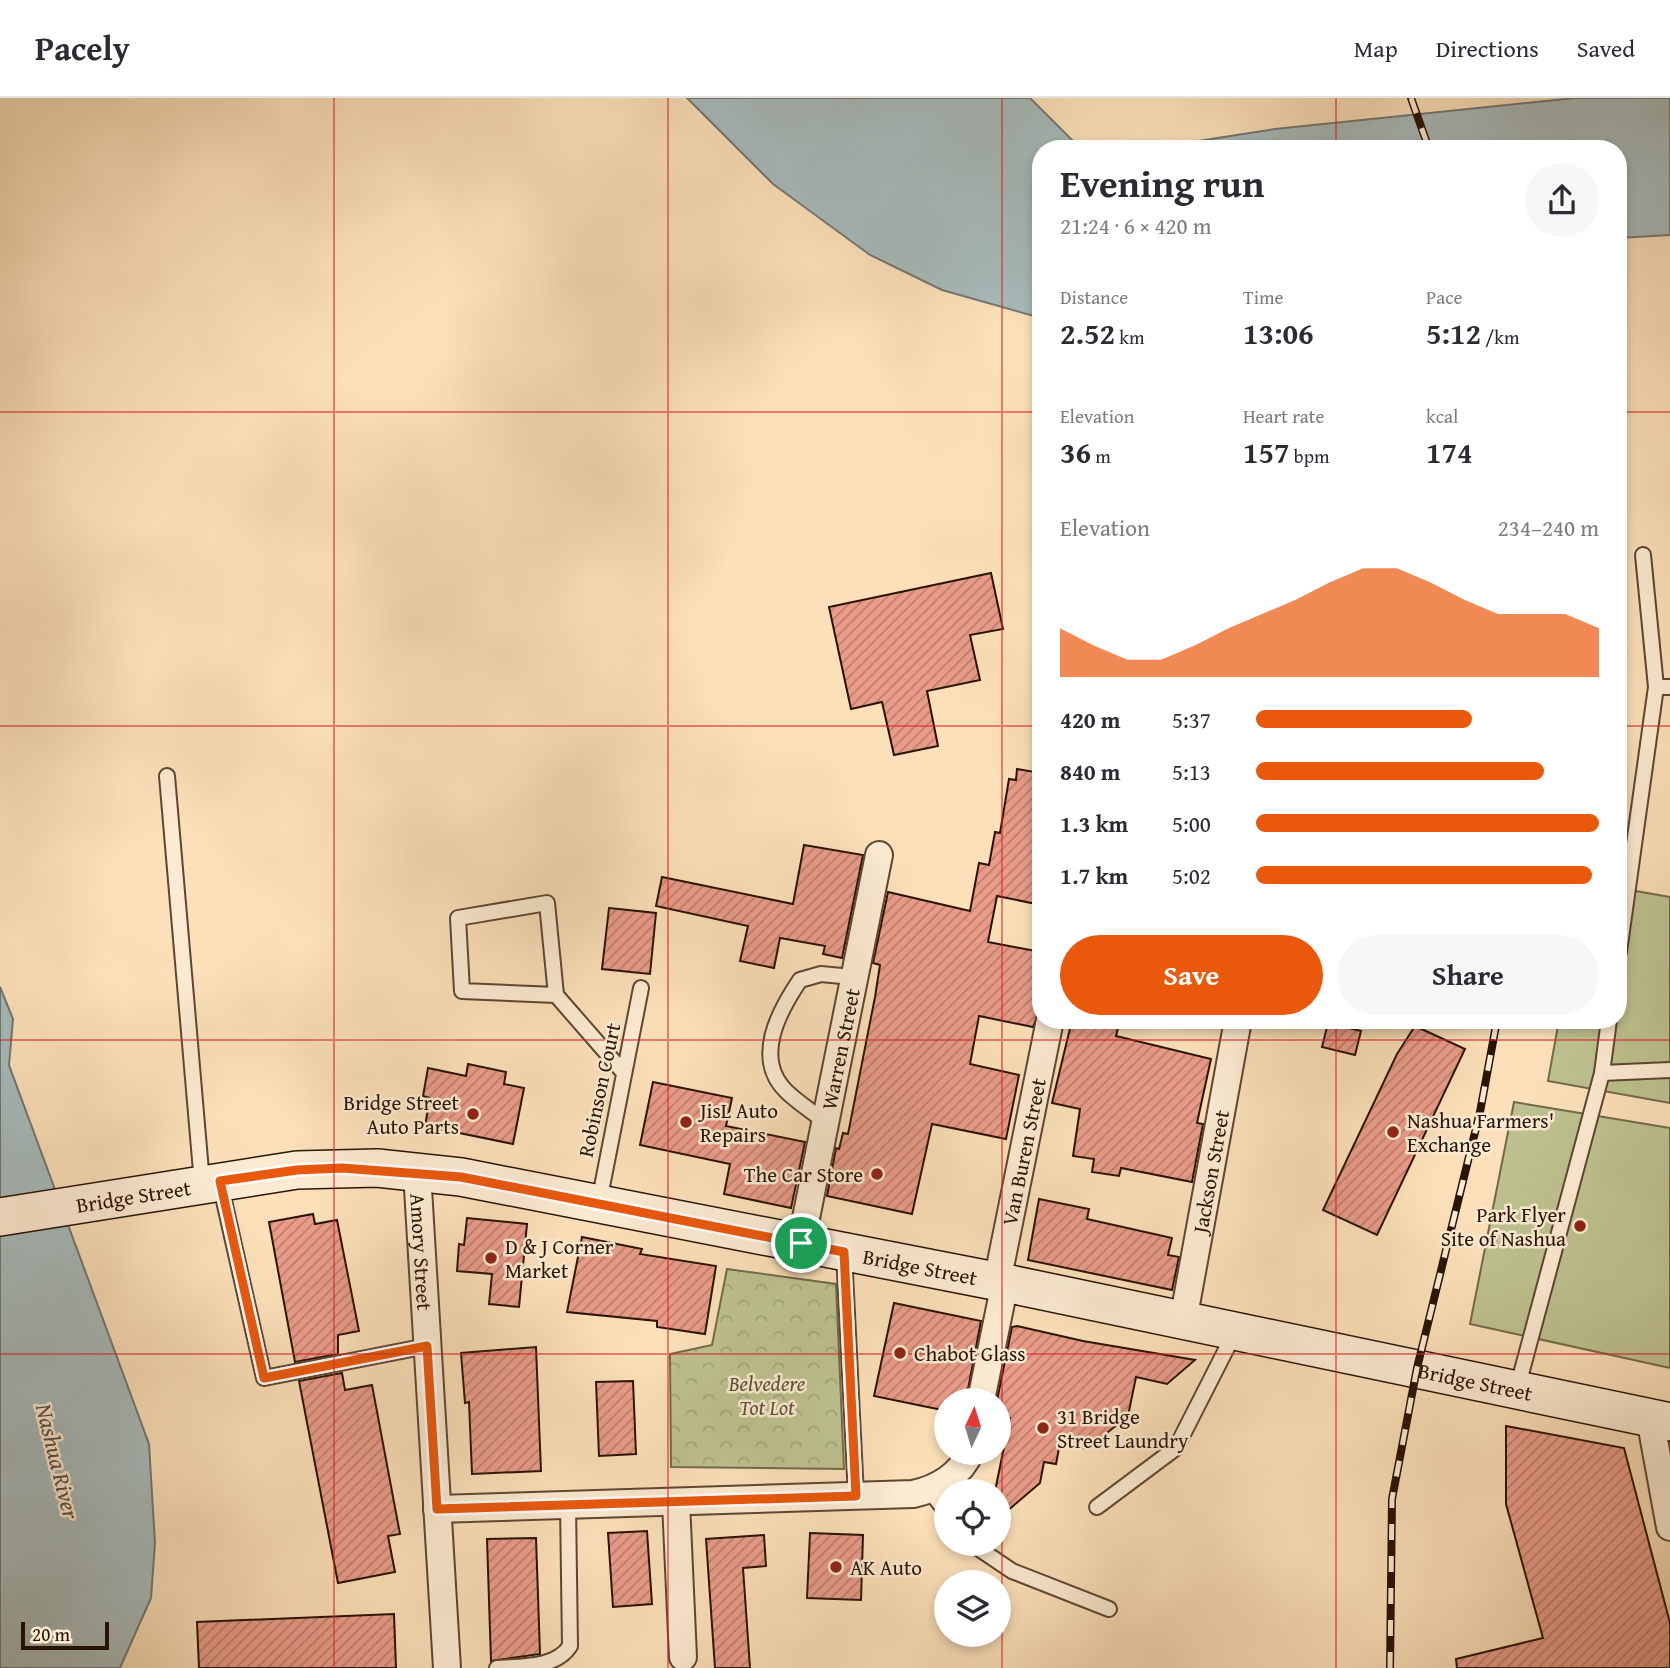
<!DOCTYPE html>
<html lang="en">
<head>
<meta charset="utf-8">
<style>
	:root { --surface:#fff; --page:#f7f7f7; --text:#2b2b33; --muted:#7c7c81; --line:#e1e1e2; --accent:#ea580c }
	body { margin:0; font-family:"Gentium Book Plus",serif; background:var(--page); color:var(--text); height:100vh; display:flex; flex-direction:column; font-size:26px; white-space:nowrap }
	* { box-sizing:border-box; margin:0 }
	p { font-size:23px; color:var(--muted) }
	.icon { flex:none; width:38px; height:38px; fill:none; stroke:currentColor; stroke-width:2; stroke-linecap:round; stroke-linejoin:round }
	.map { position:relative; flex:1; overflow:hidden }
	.drawer { position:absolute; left:1032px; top:42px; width:595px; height:889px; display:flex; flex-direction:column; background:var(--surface); border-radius:28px; box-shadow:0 4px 10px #0003 }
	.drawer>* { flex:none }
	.needle { width:46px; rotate:4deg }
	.tools { position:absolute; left:934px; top:1290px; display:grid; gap:14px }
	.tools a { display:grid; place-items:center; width:77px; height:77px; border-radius:50%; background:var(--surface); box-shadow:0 4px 10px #0003; font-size:35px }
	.scale { position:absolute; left:21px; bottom:18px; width:88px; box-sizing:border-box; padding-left:7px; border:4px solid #291305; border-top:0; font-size:19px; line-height:24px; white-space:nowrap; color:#291305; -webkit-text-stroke:5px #fcebd2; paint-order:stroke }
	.pin { position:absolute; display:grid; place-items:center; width:60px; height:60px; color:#fff; margin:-30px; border:4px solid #fff; border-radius:50%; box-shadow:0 2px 7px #0007 }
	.round { display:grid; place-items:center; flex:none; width:74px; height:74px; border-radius:37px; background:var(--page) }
	.headline { display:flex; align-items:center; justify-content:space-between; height:119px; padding:0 28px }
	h1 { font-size:38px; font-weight:800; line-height:52px }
	.stats { display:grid; grid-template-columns:repeat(3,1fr); gap:10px; height:119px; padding:7px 28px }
	.stats div { display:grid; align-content:center }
	.stats b { font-size:30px; font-weight:800 }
	.stats small { font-size:19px; font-weight:400 }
	.stats p { font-size:19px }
	.chart { height:196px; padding:14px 28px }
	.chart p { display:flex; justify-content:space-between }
	.chart svg { width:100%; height:126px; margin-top:7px; fill:var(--accent); opacity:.7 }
	.cta { display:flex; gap:14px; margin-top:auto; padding:14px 28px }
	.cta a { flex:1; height:80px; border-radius:42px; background:var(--accent); color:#fff; font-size:28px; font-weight:800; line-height:80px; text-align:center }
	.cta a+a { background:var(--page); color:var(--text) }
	ul { padding:0 28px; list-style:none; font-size:23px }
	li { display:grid; grid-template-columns:112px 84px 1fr; align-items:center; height:52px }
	li i { height:18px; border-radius:9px; background:var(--accent) }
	header { display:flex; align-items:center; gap:42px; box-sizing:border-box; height:98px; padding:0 35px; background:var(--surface); border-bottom:2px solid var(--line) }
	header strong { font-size:33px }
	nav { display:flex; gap:38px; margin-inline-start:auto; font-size:24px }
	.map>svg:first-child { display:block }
	.forest { fill:url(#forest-crowns); stroke:#736a4a; stroke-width:2 }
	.pitch { fill:#bdc290; stroke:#736a4a; stroke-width:2 }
	.water { fill:#a6babb; stroke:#747772; stroke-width:2 }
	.building { fill:url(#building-hatch); stroke:#291305; stroke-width:2 }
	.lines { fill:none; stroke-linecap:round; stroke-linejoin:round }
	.lane-casing { stroke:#5e4632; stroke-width:18 }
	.street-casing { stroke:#5e4632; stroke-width:30 }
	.secondary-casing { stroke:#291305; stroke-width:40 }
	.lane { stroke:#fcebd2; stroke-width:14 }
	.street { stroke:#fcebd2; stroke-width:26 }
	.secondary { stroke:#fcebd2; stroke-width:37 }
	.rail-casing { stroke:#291305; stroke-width:8 }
	.rail { stroke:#fcebd2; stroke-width:5; stroke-dasharray:16; stroke-linecap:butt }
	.route-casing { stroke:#fff; stroke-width:14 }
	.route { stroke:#ea580c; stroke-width:9 }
	.grid { fill:none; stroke:#d62828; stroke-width:2; stroke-opacity:0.55 }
	.poi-dot { fill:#8f2418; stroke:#fcebd2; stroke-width:2.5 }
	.labels { text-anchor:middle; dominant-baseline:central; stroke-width:5; stroke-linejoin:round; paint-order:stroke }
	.street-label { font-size:21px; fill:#291305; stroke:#fcebd2 }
	.poi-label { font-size:21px; fill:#291305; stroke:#fcebd2; text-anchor:start }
	.park-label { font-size:21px; font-style:italic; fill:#5d5036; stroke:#fcebd2 }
	.water-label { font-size:23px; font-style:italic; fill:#554d45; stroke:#fcebd2 }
</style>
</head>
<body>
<header>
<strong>Pacely</strong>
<nav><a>Map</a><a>Directions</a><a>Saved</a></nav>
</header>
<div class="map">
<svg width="1670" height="1570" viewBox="0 0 1670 1570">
	<defs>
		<pattern id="forest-crowns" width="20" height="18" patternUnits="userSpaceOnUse" patternTransform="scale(1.75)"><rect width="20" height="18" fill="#bdc290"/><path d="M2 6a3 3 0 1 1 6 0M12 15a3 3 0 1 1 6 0" fill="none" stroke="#a2a67b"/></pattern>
		<pattern id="building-hatch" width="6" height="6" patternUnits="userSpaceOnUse" patternTransform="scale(1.75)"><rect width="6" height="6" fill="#ea9c89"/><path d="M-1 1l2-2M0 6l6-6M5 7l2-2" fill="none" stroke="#be7e6e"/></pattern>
	</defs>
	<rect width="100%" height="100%" fill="#fbe0b9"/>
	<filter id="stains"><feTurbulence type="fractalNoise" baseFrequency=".00286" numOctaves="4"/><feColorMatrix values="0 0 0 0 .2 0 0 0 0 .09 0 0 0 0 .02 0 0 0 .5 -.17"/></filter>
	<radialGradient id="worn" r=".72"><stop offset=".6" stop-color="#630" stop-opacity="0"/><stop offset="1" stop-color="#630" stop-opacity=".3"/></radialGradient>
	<polygon class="forest" points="727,1171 836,1186 844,1371 671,1369 670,1256 712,1247"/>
	<g class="pitch">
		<polygon points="1619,790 1670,799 1670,1005 1548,983 1559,922 1619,922"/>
		<polygon points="1514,1004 1670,1030 1670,1270 1470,1226"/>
	</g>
	<g class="water">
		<polygon points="687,0 1030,0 1081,51 1041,51 1041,220 942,192 870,157 773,86"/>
		<polygon points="1575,0 1670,0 1670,137 1619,140 1619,51 1147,51 1275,31"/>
		<polygon points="0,889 13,921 9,967 149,1346 155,1445 151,1500 120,1570 0,1570"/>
	</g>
	<g class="building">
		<polygon points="991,475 1003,531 970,537 980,582 927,593 938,648 894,657 882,604 851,611 829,509"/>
		<polygon points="1017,671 1041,675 1041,807 997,798 988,844 1041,854 1041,909 1033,929 979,918 970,966 1019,977 1006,1041 932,1026 912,1116 827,1098 836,1050 839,1051 843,1035 848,1036 875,899 880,867 873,865 888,794 970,813 979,765 989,767 995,734 1000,735 1009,681 1016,682"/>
		<polygon points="804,747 863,757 842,860 823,856 825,848 780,840 774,870 740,863 748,828 656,808 662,779 793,806"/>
		<polygon points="609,810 656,815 650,876 602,871"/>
		<polygon points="1072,922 1120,922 1116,938 1211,961 1197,1025 1203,1026 1192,1084 1121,1070 1119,1078 1092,1074 1094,1061 1073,1058 1080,1011 1052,1005"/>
		<polygon points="1328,925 1361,933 1355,957 1322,949"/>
		<polygon points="1415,928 1465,951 1377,1137 1323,1112 1397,956"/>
		<polygon points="468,966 506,974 504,986 524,990 513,1046 425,1028 430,1000 423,998 428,970 466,978"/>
		<polygon points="653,984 732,1000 726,1028 805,1044 791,1110 724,1096 730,1066 640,1047"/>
		<polygon points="1039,1101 1089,1111 1087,1121 1172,1140 1168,1157 1179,1159 1172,1192 1028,1162"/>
		<polygon points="313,1116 315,1126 337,1122 359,1233 338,1237 338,1256 295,1264 269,1124"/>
		<polygon points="467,1120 527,1126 519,1209 489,1206 492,1176 457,1173 459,1146 464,1147"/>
		<polygon points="582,1139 642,1151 640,1156 716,1168 705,1236 657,1229 657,1223 567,1214"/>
		<polygon points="894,1205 981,1223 966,1302 947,1302 947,1313 874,1298"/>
		<polygon points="1017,1228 1083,1243 1195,1262 1167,1286 1136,1279 1128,1318 1087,1351 1060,1345 1056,1366 1044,1364 1040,1385 999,1420 999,1393 995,1393 1010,1320 999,1317 997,1302 1012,1229"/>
		<polygon points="536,1249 541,1373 472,1376 469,1304 465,1305 461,1255"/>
		<polygon points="342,1275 345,1292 372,1287 400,1436 388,1438 395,1474 338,1485 299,1283"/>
		<polygon points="633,1283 636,1356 599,1358 596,1284"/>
		<polygon points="1506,1328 1624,1350 1670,1525 1670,1570 1457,1570 1456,1561 1543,1540 1506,1406"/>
		<polygon points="647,1433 652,1506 613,1509 608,1435"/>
		<polygon points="810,1435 863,1437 861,1502 807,1500"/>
		<polygon points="764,1437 766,1468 743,1470 750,1570 715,1570 706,1441"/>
		<polygon points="536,1440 540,1556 491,1563 487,1441"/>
		<polygon points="394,1516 396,1570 199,1570 197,1524"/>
	</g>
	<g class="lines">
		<defs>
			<g id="lane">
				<polyline points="1643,457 1656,589"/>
				<polyline points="167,678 202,1085"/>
				<polygon points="547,805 556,897 462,893 458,820"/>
				<polyline points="1619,854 1656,589 1670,589"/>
				<polyline points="556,897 624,975"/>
				<polyline points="1609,922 1602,975 1670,972"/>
				<path d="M825,1024C813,1014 797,1004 786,993C753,960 779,913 800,882L821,876L852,879"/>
				<polyline points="220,1085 264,1280 427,1248"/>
				<polyline points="599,1104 641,890"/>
				<polyline points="844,1155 856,1398"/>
				<polyline points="1517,1291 1602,975"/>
				<polyline points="929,1392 947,1415"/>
				<polyline points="1097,1409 1176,1350 1235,1234"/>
				<polyline points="972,1446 1012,1473 1109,1511"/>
				<path d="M497,1570C522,1568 556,1570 570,1548L568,1407"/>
			</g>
			<g id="street">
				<path id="s1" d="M417,1074L447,1570"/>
				<path id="s2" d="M801,1145L879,757"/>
				<path id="s3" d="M997,1184L1050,922"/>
				<path id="s4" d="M1183,1223L1238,922"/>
				<polyline points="981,1302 1005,1185"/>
				<polyline points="1650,1320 1670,1429"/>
				<polyline points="676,1404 683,1559"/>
				<path d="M437,1411L913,1396C937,1391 961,1377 970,1354"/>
			</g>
			<g id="secondary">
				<path id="s5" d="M0,1119L297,1072L377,1070L461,1079L1005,1185L1670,1324"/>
			</g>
		</defs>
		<use href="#lane" class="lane-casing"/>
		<use href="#street" class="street-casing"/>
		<use href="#secondary" class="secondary-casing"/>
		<use href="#lane" class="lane"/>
		<use href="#street" class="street"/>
		<use href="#secondary" class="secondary"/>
		<defs>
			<g id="rail">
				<polyline points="1411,0 1429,51"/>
				<polyline points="1390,1570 1392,1401 1417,1270 1480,1014 1497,922"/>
			</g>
		</defs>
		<use href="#rail" class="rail-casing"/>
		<use href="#rail" class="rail"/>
	</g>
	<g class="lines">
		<defs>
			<polygon id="route" points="342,1070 461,1079 844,1154 856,1398 437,1411 427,1248 264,1280 220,1083 297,1072"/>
		</defs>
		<use href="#route" class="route-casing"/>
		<use href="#route" class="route"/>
	</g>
	<path class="grid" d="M334,0V1570M668,0V1570M1002,0V1570M1336,0V51M0,314H1041M1619,314H1670M0,628H1041M1619,628H1670M1336,922V1570M0,942H1670M0,1256H1670"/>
	<g class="poi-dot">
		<circle cx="473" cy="1016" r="7"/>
		<circle cx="686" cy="1024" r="7"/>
		<circle cx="1393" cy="1034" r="7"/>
		<circle cx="877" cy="1076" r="7"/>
		<circle cx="1580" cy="1128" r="7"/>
		<circle cx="491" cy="1160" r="7"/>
		<circle cx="900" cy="1255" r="7"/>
		<circle cx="1043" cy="1330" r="7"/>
		<circle cx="836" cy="1469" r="7"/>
	</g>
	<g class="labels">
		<g class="street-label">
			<text stroke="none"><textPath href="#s2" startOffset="198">Warren Street</textPath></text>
			<text transform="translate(599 992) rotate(-78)">Robinson Court</text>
			<text stroke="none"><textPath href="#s3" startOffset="133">Van Buren Street</textPath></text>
			<text stroke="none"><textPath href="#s4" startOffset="152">Jackson Street</textPath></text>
			<text stroke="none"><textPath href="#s5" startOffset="135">Bridge Street</textPath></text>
			<text stroke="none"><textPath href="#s1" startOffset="80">Amory Street</textPath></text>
			<text stroke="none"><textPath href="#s5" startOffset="933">Bridge Street</textPath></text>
			<text stroke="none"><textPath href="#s5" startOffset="1500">Bridge Street</textPath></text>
		</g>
		<g class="poi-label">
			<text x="459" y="1004" text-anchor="end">Bridge Street<tspan x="459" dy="24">Auto Parts</tspan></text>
			<text x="700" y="1012">JisL Auto<tspan x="700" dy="24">Repairs</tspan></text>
			<text x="1407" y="1022">Nashua Farmers'<tspan x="1407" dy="24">Exchange</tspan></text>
			<text x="863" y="1076" text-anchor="end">The Car Store</text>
			<text x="1566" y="1116" text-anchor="end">Park Flyer<tspan x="1566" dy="24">Site of Nashua</tspan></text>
			<text x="505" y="1148">D &amp; J Corner<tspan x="505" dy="24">Market</tspan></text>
			<text x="914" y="1255">Chabot Glass</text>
			<text x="1057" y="1318">31 Bridge<tspan x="1057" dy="24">Street Laundry</tspan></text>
			<text x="850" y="1469">AK Auto</text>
		</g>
		<g class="park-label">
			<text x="767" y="1285">Belvedere<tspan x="767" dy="24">Tot Lot</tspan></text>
		</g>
		<g class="water-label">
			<text transform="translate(58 1363) rotate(76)">Nashua River</text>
		</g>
	</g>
	<rect width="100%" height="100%" filter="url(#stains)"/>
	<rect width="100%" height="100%" fill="url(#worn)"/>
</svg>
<div class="tools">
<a><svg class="needle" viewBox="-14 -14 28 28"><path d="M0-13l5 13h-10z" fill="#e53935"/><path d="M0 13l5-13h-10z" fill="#7c7c81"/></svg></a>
<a><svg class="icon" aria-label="locate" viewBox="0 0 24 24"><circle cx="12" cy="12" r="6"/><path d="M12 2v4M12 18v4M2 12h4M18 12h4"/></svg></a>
<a><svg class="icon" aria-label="layers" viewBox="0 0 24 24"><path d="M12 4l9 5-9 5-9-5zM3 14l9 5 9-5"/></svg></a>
</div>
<div class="scale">20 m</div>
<div class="pin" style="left:801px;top:1145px;background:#1e9e55"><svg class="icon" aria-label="arrive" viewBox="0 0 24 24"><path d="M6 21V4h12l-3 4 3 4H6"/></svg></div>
<section class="drawer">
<div class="headline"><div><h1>Evening run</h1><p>21:24 · 6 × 420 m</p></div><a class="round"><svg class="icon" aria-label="share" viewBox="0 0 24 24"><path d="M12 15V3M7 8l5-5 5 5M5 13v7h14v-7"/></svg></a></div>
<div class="stats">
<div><p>Distance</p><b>2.52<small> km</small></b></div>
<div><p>Time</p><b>13:06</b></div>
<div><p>Pace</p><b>5:12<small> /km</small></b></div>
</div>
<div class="stats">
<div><p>Elevation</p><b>36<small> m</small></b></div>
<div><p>Heart rate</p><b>157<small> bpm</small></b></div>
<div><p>kcal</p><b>174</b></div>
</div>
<div class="chart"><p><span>Elevation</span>234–240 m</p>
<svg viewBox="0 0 160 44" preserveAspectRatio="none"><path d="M0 44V27L10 33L20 38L30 38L40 33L50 27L60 22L70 17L80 11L90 6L100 6L110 11L120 17L130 22L140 22L150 22L160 27V44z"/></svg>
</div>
<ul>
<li><b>420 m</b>5:37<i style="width:63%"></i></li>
<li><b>840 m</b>5:13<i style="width:84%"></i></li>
<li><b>1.3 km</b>5:00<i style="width:100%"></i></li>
<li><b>1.7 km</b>5:02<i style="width:98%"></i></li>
</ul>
<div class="cta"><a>Save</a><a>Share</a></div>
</section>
</div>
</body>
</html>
